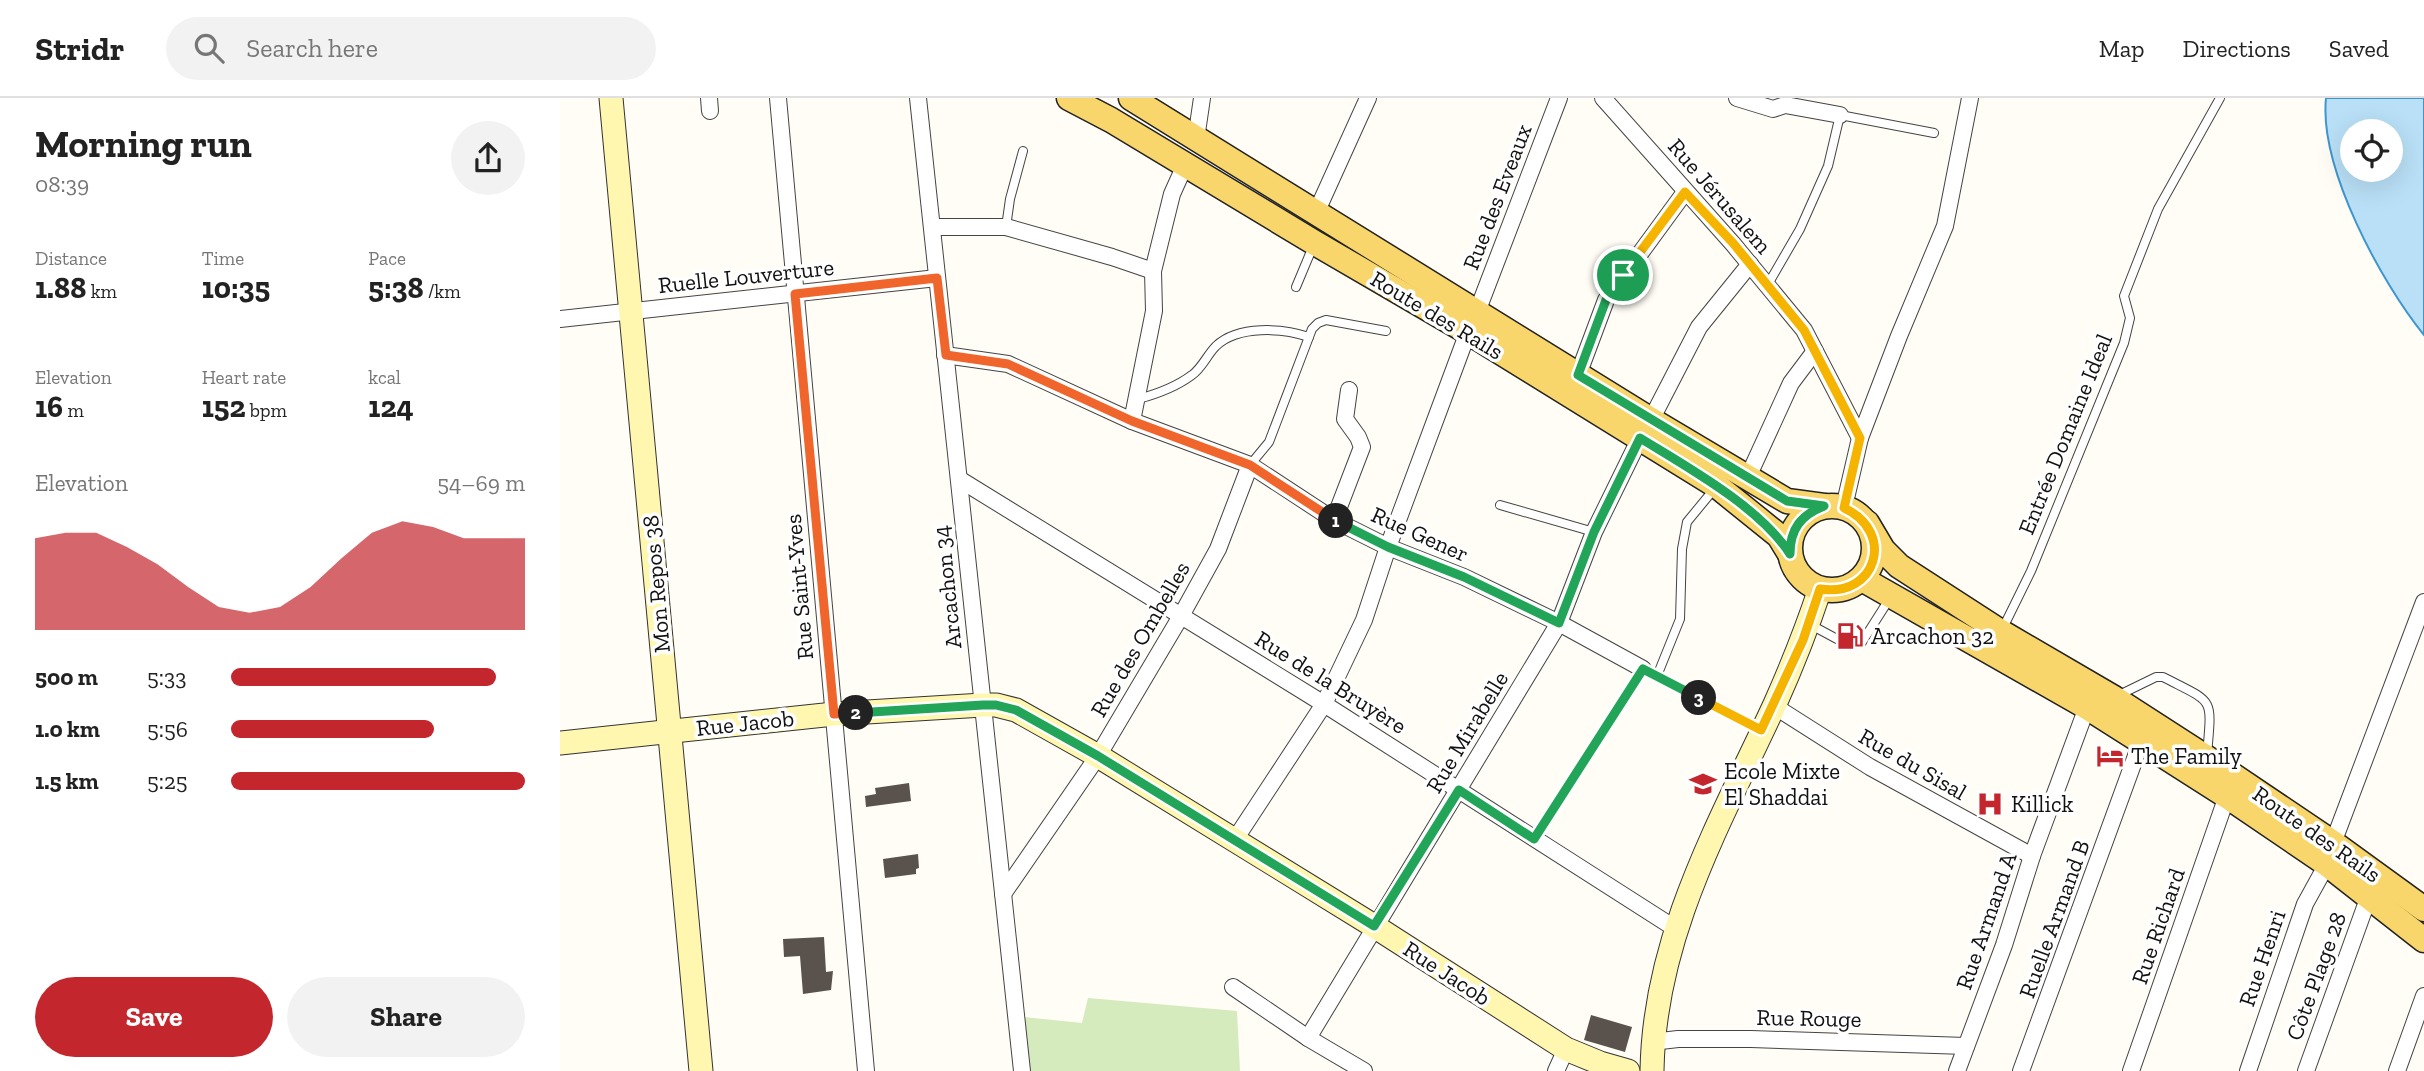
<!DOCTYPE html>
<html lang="en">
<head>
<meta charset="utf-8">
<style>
	:root { --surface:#fff; --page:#f2f2f2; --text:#222; --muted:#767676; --line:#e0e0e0; --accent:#c4262e }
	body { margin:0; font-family:"Zilla Slab",serif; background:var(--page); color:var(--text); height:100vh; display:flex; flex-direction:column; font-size:26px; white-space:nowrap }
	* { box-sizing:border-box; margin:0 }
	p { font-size:23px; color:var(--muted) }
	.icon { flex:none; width:38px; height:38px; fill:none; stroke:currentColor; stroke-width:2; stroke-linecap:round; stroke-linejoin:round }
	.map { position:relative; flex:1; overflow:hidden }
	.panel { display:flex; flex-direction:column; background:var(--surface); width:560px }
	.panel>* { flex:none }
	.tools { position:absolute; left:1780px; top:21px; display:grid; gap:14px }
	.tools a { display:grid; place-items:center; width:63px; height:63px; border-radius:50%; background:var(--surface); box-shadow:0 7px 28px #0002; font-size:35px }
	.pin { position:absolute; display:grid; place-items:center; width:60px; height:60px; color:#fff; margin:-30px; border:4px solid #fff; border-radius:50%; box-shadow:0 2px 7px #0007 }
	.km { position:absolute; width:35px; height:35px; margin:-18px; border-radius:50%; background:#222; color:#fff; font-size:19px; line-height:35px; text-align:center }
	.round { display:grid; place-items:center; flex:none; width:74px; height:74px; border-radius:37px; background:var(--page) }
	.head { display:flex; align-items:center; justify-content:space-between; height:119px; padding:0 35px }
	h1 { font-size:38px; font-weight:700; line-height:52px }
	.figures { display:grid; grid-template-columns:repeat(3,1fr); gap:10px; height:119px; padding:7px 35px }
	.figures div { display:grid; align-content:center }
	.figures b { font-size:30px; font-weight:700 }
	.figures small { font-size:19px; font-weight:400 }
	.figures p { font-size:19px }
	.chart { height:196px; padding:14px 35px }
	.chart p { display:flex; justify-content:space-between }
	.chart svg { width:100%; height:126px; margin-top:7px; fill:var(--accent); opacity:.7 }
	.action { display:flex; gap:14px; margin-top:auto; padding:14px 35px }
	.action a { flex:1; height:80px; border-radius:42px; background:var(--accent); color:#fff; font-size:28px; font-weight:700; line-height:80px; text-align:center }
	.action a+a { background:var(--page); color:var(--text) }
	ul { padding:0 35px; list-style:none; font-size:23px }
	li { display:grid; grid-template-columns:112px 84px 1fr; align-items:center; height:52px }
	li i { height:18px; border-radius:9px; background:var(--accent) }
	header { display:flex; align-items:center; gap:42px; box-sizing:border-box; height:98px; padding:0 35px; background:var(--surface); border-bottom:2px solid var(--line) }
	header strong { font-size:33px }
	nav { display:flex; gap:38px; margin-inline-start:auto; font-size:24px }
	.search { width:490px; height:63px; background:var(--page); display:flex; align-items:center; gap:18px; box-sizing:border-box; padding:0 24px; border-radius:38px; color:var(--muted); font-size:26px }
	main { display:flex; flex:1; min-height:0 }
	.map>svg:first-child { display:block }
	.green { fill:#d5ebbd }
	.water { fill:#b9e0f7; stroke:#3f96cf; stroke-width:2; fill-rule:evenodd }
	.building { fill:#5a524d }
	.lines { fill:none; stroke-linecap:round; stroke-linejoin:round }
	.lane-casing { stroke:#444; stroke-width:10 }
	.street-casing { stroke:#444; stroke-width:18 }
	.secondary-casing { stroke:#333; stroke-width:25 }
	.primary-casing { stroke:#222; stroke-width:27 }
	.lane { stroke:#fff; stroke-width:8 }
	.street { stroke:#fff; stroke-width:16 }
	.secondary { stroke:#fff6b0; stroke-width:23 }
	.primary { stroke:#f9d66b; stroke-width:24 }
	.split-1-casing { stroke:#fff; stroke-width:14 }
	.split-2-casing { stroke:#fff; stroke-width:14 }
	.split-3-casing { stroke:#fff; stroke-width:14 }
	.split-4-casing { stroke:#fff; stroke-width:14 }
	.split-1 { stroke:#22a559; stroke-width:9 }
	.split-2 { stroke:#f0652b; stroke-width:9 }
	.split-3 { stroke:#22a559; stroke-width:9 }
	.split-4 { stroke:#f5b400; stroke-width:9 }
	.labels { text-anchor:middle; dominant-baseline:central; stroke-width:7; stroke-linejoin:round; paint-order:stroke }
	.street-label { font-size:23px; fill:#111; stroke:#fff }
	.poi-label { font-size:23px; fill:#111; stroke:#fff; text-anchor:start }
</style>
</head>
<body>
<header>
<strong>Stridr</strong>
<div class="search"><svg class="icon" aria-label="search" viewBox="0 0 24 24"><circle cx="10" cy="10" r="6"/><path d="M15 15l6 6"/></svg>Search here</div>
<nav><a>Map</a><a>Directions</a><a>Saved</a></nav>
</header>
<main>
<section class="panel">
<div class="head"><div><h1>Morning run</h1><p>08:39</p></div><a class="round"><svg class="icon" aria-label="share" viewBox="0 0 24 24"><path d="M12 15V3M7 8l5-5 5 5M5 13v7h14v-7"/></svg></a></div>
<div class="figures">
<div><p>Distance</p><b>1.88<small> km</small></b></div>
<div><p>Time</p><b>10:35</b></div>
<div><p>Pace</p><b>5:38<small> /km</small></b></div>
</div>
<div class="figures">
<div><p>Elevation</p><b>16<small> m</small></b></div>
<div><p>Heart rate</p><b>152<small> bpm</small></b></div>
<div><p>kcal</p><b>124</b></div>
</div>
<div class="chart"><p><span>Elevation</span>54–69 m</p>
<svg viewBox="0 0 160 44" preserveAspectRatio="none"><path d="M0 44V12L10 10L20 10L30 15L40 21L50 29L60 36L70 38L80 36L90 29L100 19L110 10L120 6L130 8L140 12L150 12L160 12V44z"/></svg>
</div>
<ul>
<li><b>500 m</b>5:33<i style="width:90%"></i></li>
<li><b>1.0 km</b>5:56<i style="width:69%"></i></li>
<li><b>1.5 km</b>5:25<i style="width:100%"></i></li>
</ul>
<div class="action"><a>Save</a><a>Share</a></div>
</section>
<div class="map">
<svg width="1864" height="973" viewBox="0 0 1864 973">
	<rect width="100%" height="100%" fill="#fffdf5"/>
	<polygon class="green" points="528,900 677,913 680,973 470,973 464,919 522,925"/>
	<path class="water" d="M1766,0H1864V237C1821,184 1759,70 1766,0ZM1792,33H1830V72H1792Z"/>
	<g class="building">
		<polygon points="349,685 351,703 306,709 305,698 316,696 315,690"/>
		<polygon points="358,756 359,770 356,771 356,776 325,780 323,761"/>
		<polygon points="264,839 266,874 273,873 271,892 243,896 240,858 224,859 223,841"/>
		<polygon points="1031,917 1072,929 1065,954 1024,942"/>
	</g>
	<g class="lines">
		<defs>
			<g id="lane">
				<polyline points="446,129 450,101 463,53"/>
				<polyline points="1207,188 1240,131 1268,68 1280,17 1374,35"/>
				<polyline points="736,189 754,146"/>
				<path d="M578,301C597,296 616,289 632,277C642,270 647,257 656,248C678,227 723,230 749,239"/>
				<polyline points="690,367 709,344 752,231 758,225 766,222 826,233"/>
				<polyline points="940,407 1034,434"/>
				<polyline points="1251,527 1290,548 1302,544 1330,500"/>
				<polyline points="1442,532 1471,473 1564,245 1570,220 1564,198 1598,111 1660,0"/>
				<polyline points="1097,578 1120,521 1122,451 1127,424 1155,390"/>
				<path d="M1557,598L1596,579H1603C1655,606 1652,597 1647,657"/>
				<polyline points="974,741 1083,571 1199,631"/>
			</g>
			<g id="street">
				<polyline points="149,0 150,13"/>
				<polyline points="218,0 306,973"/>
				<polyline points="358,0 462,973"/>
				<polyline points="1043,0 1173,146 1244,232 1300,340"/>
				<polyline points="1177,0 1213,11 1225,7 1280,17"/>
				<polyline points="636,41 642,0"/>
				<polyline points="756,115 808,0"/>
				<polyline points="372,129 446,129 552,159 593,173"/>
				<polyline points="917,214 999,0"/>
				<polyline points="0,221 377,180"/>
				<polyline points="385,257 448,266 572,323 690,367 774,422 828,449 904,479 999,525 1083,571"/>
				<polyline points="1018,277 1046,202 1125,94"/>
				<polyline points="1091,322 1139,229 1190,166"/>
				<polyline points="572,323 594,213 593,173 612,96 625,67"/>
				<polyline points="1188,379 1231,285 1255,253"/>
				<polyline points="399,381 764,606 1116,831"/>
				<polyline points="1284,409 1300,340 1339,238 1385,128 1410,0"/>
				<polyline points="774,422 802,349 798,339 785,321 789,292"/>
				<polyline points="1214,608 1310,669 1472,758"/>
				<polyline points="674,743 764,606 804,522 828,449 908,234"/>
				<polyline points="1773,745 1864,504"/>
				<polyline points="443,796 538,658 621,518 658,451 690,367"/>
				<polyline points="673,889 748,940 804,973"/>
				<polyline points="748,940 999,525 1034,434 1080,340"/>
				<polyline points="1092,944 1118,941 1191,941 1406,948"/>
				<polyline points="996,973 1006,951"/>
				<polyline points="1397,973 1444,847 1472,758 1527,609"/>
				<polyline points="1461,973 1581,644"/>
				<polyline points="1571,973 1667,698"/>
				<polyline points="1688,973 1745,806 1767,766"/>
				<polyline points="1746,973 1809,798"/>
				<polyline points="1837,973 1864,898"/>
			</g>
			<g id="secondary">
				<polyline points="51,0 141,973"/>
				<polyline points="0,645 274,616 423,607 436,607 456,612 538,658 814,828 1006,951 1040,965 1068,973"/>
				<path d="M1092,973C1094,838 1160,725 1215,606C1232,568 1247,530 1260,491"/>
			</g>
			<g id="primary">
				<polyline points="509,0 551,22 755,145 908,234 1157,388 1219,438 1230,456"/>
				<polyline points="571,0 1091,322 1227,403 1264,408"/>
				<circle cx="1272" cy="450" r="42"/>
				<polyline points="1307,425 1323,452 1339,468 1441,534 1554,600 1647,660 1773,745 1864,811"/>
				<polyline points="1302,481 1527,609 1667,698 1767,766 1864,842"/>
			</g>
		</defs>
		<use href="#lane" class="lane-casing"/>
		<use href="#street" class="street-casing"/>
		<use href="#secondary" class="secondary-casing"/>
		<use href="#primary" class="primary-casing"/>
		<use href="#lane" class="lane"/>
		<use href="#street" class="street"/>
		<use href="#secondary" class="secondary"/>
		<use href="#primary" class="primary"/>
	</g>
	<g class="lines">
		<defs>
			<path id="split-1" d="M776,423L828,449L904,479L999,525L1034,434L1080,340C1127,369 1200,409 1230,456C1230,431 1241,417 1264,408L1227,403L1018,277L1046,202L1063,177"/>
			<polyline id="split-2" points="296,615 274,616 235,196 377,180 386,257 448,266 572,323 690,367 776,423"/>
			<polyline id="split-3" points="296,615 423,607 436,607 456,612 538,658 814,828 899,692 974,741 1083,571 1139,600"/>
			<path id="split-4" d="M1063,177L1125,94L1173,145L1244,232L1300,340L1284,410C1336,434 1317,500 1260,491L1243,542L1201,632L1139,600"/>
		</defs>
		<use href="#split-1" class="split-1-casing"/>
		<use href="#split-2" class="split-2-casing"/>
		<use href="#split-3" class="split-3-casing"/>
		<use href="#split-4" class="split-4-casing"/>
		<use href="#split-1" class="split-1"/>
		<use href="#split-2" class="split-2"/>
		<use href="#split-3" class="split-3"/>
		<use href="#split-4" class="split-4"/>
	</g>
	<defs>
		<symbol id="fuel-bare" viewBox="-9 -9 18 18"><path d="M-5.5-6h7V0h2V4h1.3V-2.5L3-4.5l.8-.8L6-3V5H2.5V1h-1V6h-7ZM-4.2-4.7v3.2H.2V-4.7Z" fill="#c4262e" stroke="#fff" stroke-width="2.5" paint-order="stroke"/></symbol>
		<symbol id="hotel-bare" viewBox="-9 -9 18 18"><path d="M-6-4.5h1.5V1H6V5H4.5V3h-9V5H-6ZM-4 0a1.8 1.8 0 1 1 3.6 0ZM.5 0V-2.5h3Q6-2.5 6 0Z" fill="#c4262e" stroke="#fff" stroke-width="2.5" paint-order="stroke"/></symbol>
		<symbol id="school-bare" viewBox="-9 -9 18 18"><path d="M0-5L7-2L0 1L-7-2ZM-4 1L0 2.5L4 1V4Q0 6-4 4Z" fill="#c4262e" stroke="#fff" stroke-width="2.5" paint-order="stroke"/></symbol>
		<symbol id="hospital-bare" viewBox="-9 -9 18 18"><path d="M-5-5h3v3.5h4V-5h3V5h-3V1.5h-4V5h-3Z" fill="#c4262e" stroke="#fff" stroke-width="2.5" paint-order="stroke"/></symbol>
	</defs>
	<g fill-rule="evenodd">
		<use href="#fuel-bare" x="1271" y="519" width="38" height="38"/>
		<use href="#hotel-bare" x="1531" y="639" width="38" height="38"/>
		<use href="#school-bare" x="1124" y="667" width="38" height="38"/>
		<use href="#hospital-bare" x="1411" y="687" width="38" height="38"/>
	</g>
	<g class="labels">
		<g class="street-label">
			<text transform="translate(1160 98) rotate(49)">Rue Jérusalem</text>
			<text transform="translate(937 99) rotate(-69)">Rue des Eveaux</text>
			<text transform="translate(186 178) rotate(-6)">Ruelle Louverture</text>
			<text transform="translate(877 217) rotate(31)">Route des Rails</text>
			<text transform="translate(1505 336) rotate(-68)">Entrée Domaine Ideal</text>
			<text transform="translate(860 436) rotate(24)">Rue Gener</text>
			<text transform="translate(96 486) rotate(-95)">Mon Repos 38</text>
			<text transform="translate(239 489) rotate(-95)">Rue Saint-Yves</text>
			<text transform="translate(387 489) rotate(-96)">Arcachon 34</text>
			<text transform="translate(580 541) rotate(-60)">Rue des Ombelles</text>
			<text transform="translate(771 584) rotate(32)">Rue de la Bruyère</text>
			<text transform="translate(185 625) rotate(-6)">Rue Jacob</text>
			<text transform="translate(907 634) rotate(-59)">Rue Mirabelle</text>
			<text transform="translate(1353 666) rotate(30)">Rue du Sisal</text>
			<text transform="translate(1757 736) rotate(35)">Route des Rails</text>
			<text transform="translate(1494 821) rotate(-70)">Ruelle Armand B</text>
			<text transform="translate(1426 823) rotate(-71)">Rue Armand A</text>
			<text transform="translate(1598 828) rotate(-71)">Rue Richard</text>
			<text transform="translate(1702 860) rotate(-71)">Rue Henri</text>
			<text transform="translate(887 875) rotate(33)">Rue Jacob</text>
			<text transform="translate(1756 878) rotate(-70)">Côte Plage 28</text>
			<text transform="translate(1249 920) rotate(1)">Rue Rouge</text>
		</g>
		<g class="poi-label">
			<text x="1311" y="538">Arcachon 32</text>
			<text x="1571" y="658">The Family</text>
			<text x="1164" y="673">Ecole Mixte<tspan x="1164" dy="26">El Shaddai</tspan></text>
			<text x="1451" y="706">Killick</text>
		</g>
	</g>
</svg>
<div class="tools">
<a><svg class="icon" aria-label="locate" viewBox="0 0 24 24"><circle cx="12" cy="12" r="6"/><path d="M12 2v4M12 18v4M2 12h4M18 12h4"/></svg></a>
</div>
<div class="pin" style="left:1063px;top:177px;background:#1e9e55"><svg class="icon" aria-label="arrive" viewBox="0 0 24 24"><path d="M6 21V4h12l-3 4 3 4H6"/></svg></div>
<b class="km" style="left:776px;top:423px">1</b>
<b class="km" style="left:296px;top:615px">2</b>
<b class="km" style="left:1139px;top:600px">3</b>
</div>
</main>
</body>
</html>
